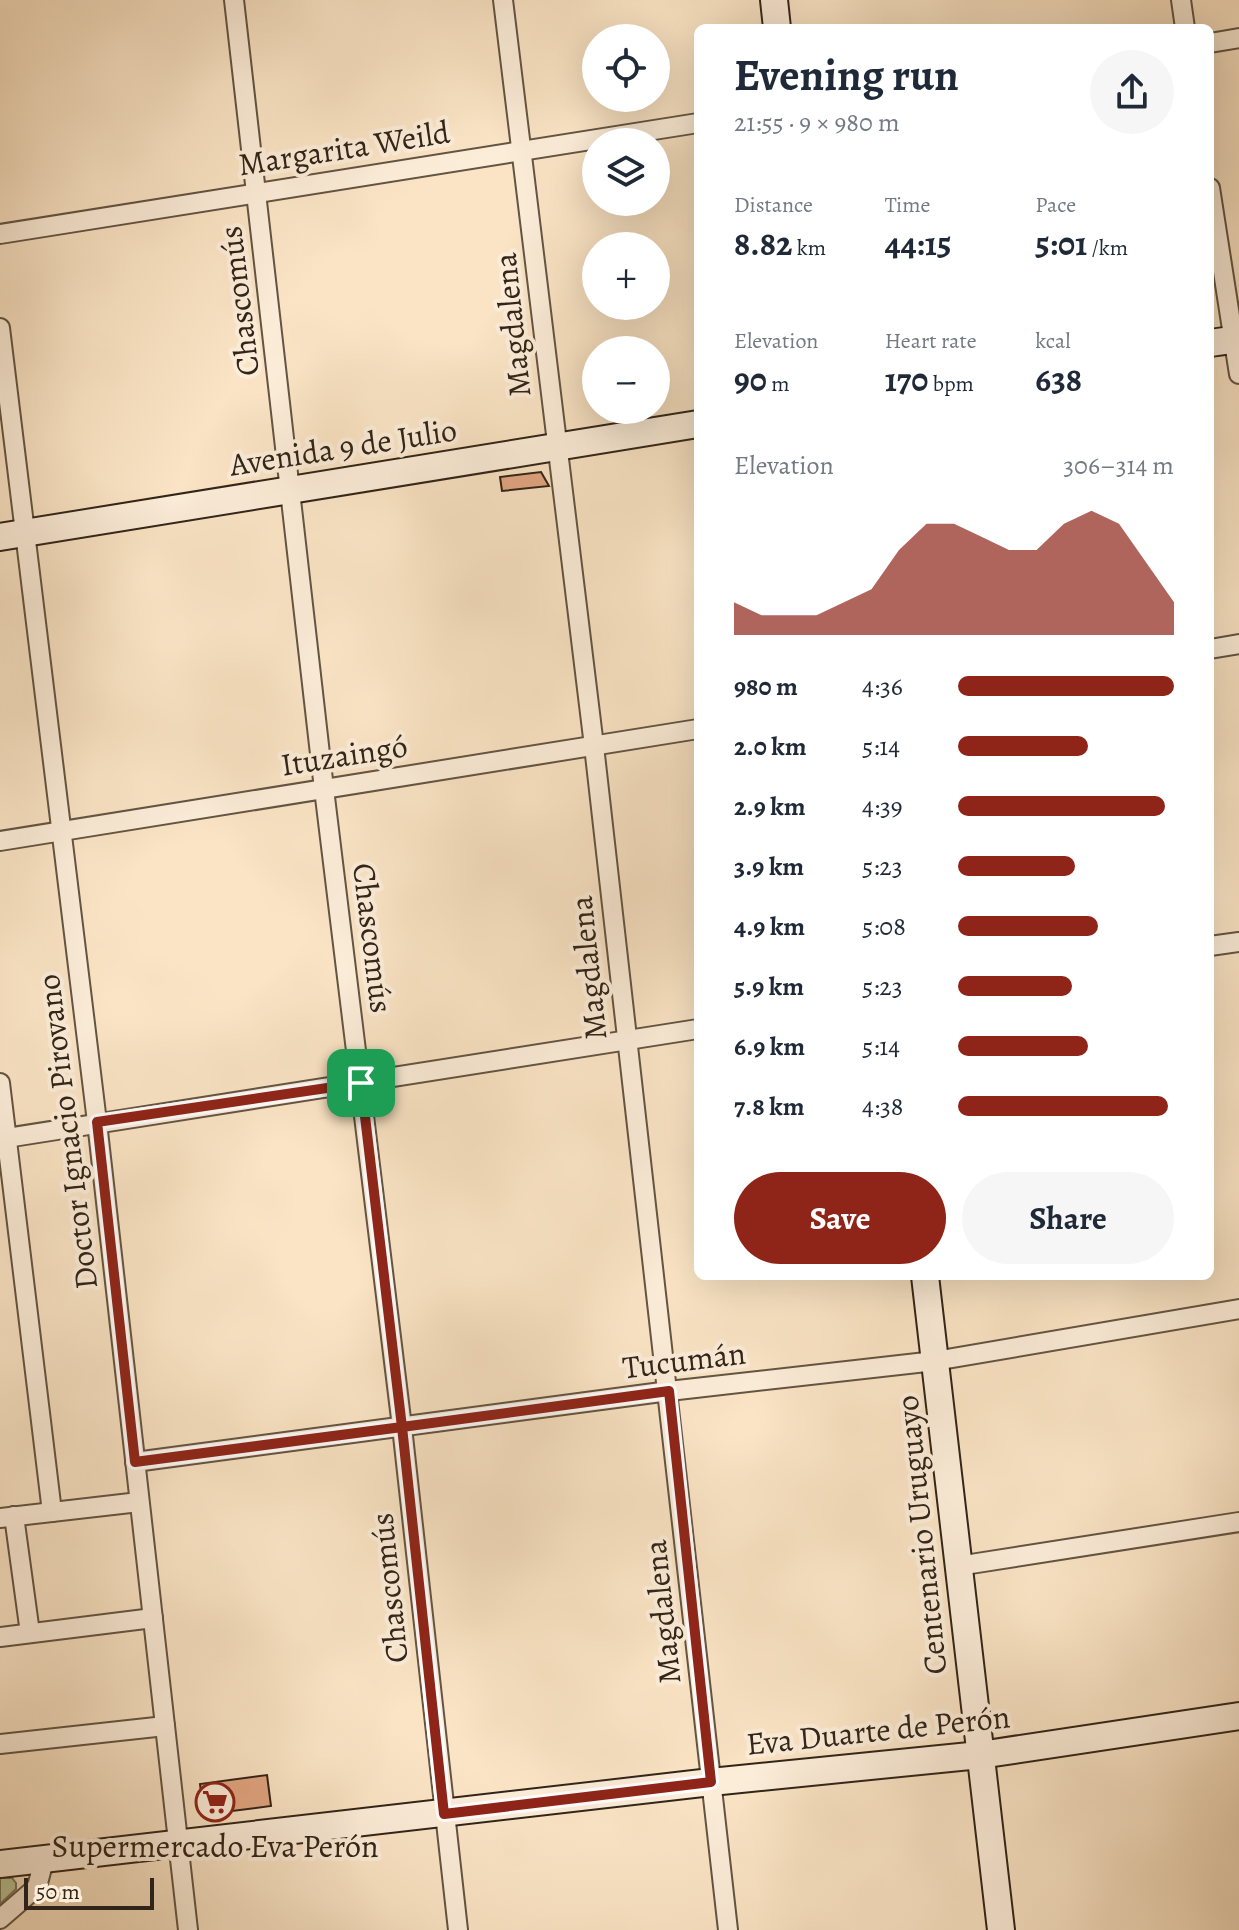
<!DOCTYPE html>
<html lang="en">
<head>
<meta charset="utf-8">
<style>
	:root { --surface:#fff; --page:#f6f6f7; --text:#1f2937; --muted:#747a83; --accent:#8f2418 }
	body { margin:0; font-family:Alegreya,serif; background:var(--page); color:var(--text); height:100vh; display:flex; flex-direction:column; font-size:30px; white-space:nowrap }
	* { box-sizing:border-box; margin:0 }
	p { font-size:26px; color:var(--muted) }
	.icon { flex:none; width:44px; height:44px; fill:none; stroke:currentColor; stroke-width:2; stroke-linecap:round; stroke-linejoin:round }
	.map { position:relative; flex:1; overflow:hidden }
	.side { position:absolute; left:694px; top:24px; width:520px; height:1256px; display:flex; flex-direction:column; background:var(--surface); border-radius:12px; box-shadow:0 8px 32px #0002 }
	.side>* { flex:none }
	.controls { position:absolute; left:582px; top:24px; display:grid; gap:16px }
	.controls a { display:grid; place-items:center; width:88px; height:88px; border-radius:50%; background:var(--surface); box-shadow:0 8px 32px #0002; font-size:40px }
	.scale { position:absolute; left:24px; bottom:20px; width:130px; box-sizing:border-box; padding-left:8px; border:4px solid #312418; border-top:0; font-size:22px; line-height:28px; white-space:nowrap; color:#312418; -webkit-text-stroke:6px #fcedd9; paint-order:stroke }
	.pin { position:absolute; display:grid; place-items:center; width:68px; height:68px; color:#fff; margin:-34px; border-radius:16px; box-shadow:0 4px 12px #0006 }
	.round { display:grid; place-items:center; flex:none; width:84px; height:84px; border-radius:42px; background:var(--page) }
	.summary { display:flex; align-items:center; justify-content:space-between; height:136px; padding:0 40px }
	h1 { font-size:44px; font-weight:600; line-height:60px }
	.metrics { display:grid; grid-template-columns:repeat(3,1fr); gap:12px; height:136px; padding:8px 40px }
	.metrics div { display:grid; align-content:center }
	.metrics b { font-size:34px; font-weight:600 }
	.metrics small { font-size:22px; font-weight:400 }
	.metrics p { font-size:22px }
	.chart { height:224px; padding:16px 40px }
	.chart p { display:flex; justify-content:space-between }
	.chart svg { width:100%; height:144px; margin-top:8px; fill:var(--accent); opacity:.7 }
	.action { display:flex; gap:16px; margin-top:auto; padding:16px 40px }
	.action a { flex:1; height:92px; border-radius:48px; background:var(--accent); color:#fff; font-size:32px; font-weight:600; line-height:92px; text-align:center }
	.action a+a { background:var(--page); color:var(--text) }
	ul { padding:0 40px; list-style:none; font-size:26px }
	li { display:grid; grid-template-columns:128px 96px 1fr; align-items:center; height:60px }
	li i { height:20px; border-radius:10px; background:var(--accent) }
	.map>svg:first-child { display:block }
	.green { fill:#bac597; stroke:#767458; stroke-width:2 }
	.building { fill:#e2a682; stroke:#312418; stroke-width:2 }
	.lines { fill:none; stroke-linecap:round; stroke-linejoin:round }
	.street-casing { stroke:#635443; stroke-width:22 }
	.secondary-casing { stroke:#312418; stroke-width:30 }
	.street { stroke:#fcedd9; stroke-width:18 }
	.secondary { stroke:#fcedd9; stroke-width:26 }
	.route-casing { stroke:#fff; stroke-width:16 }
	.route { stroke:#8f2418; stroke-width:10 }
	.labels { text-anchor:middle; dominant-baseline:central; stroke-width:8; stroke-linejoin:round; paint-order:stroke }
	.street-label { font-size:32px; fill:#312418; stroke:#fcedd9 }
	.poi-label { font-size:32px; fill:#312418; stroke:#fcedd9 }
</style>
</head>
<body>
<div class="map">
<svg width="1239" height="1930" viewBox="0 0 1239 1930">
	<rect width="100%" height="100%" fill="#fae4c5"/>
	<filter id="stains"><feTurbulence type="fractalNoise" baseFrequency=".0025" numOctaves="4"/><feColorMatrix values="0 0 0 0 .2 0 0 0 0 .09 0 0 0 0 .02 0 0 0 .5 -.17"/></filter>
	<radialGradient id="worn" r=".72"><stop offset=".6" stop-color="#630" stop-opacity="0"/><stop offset="1" stop-color="#630" stop-opacity=".3"/></radialGradient>
	<polygon class="green" points="0,1878 12,1878 16,1883 16,1889 0,1904"/>
	<g class="building">
		<polygon points="541,472 549,486 502,491 500,477"/>
		<polygon points="267,1775 271,1806 208,1814 203,1809 200,1784"/>
	</g>
	<g class="lines">
		<defs>
			<g id="street">
				<polyline points="234,0 324,789 402,1427 458,1930"/>
				<polyline points="503,0 594,746 728,1930"/>
				<polyline points="1181,0 1185,28"/>
				<polyline points="1210,43 1239,38"/>
				<polyline points="1210,188 1239,374"/>
				<polyline points="0,234 698,123"/>
				<polyline points="0,328 97,1122 188,1930"/>
				<polyline points="1210,649 1239,644"/>
				<polyline points="0,841 698,729"/>
				<polyline points="1210,946 1239,942"/>
				<polyline points="0,1083 52,1512"/>
				<polyline points="0,1139 698,1029"/>
				<polyline points="135,1462 669,1391 935,1361 1239,1309"/>
				<polyline points="14,1516 30,1633"/>
				<polyline points="0,1518 139,1502"/>
				<polyline points="958,1566 1239,1522"/>
				<polyline points="0,1637 153,1618"/>
				<polyline points="0,1744 165,1726"/>
				<polyline points="0,1919 37,1887 44,1860"/>
			</g>
			<g id="secondary">
				<polyline points="774,0 777,28"/>
				<polyline points="1210,343 1239,339"/>
				<polyline points="0,537 698,424"/>
				<polyline points="925,1276 1001,1930"/>
				<polyline points="0,1864 711,1782 980,1755 1239,1716"/>
			</g>
		</defs>
		<use href="#street" class="street-casing"/>
		<use href="#secondary" class="secondary-casing"/>
		<use href="#street" class="street"/>
		<use href="#secondary" class="secondary"/>
	</g>
	<g class="lines">
		<defs>
			<polyline id="route" points="361,1083 97,1122 135,1462 402,1427 444,1814 711,1782 669,1391 402,1427 361,1083"/>
		</defs>
		<use href="#route" class="route-casing"/>
		<use href="#route" class="route"/>
	</g>
	<defs>
		<symbol id="supermarket-ring" viewBox="-11 -11 22 22"><circle r="9.5" fill="#fcedd9" stroke="#8f2418" stroke-width="1.5"/><path d="M-6-5.5h2.5l.6 2H6L4.5 2H-2.5L-4.4-4H-6ZM-1.5 3.2a1.3 1.3 0 1 0 .1 0ZM3 3.2a1.3 1.3 0 1 0 .1 0Z" fill="#8f2418"/></symbol>
	</defs>
	<g fill-rule="evenodd">
		<use href="#supermarket-ring" x="193" y="1780" width="44" height="44"/>
	</g>
	<g class="labels">
		<g class="street-label">
			<text transform="translate(344 148) rotate(-9)">Margarita Weild</text>
			<text transform="translate(239 301) rotate(-97)">Chascomús</text>
			<text transform="translate(512 325) rotate(-96)">Magdalena</text>
			<text transform="translate(343 447) rotate(-9)">Avenida 9 de Julio</text>
			<text transform="translate(344 755) rotate(-9)">Ituzaingó</text>
			<text transform="translate(373 938) rotate(83)">Chascomús</text>
			<text transform="translate(588 968) rotate(-96)">Magdalena</text>
			<text transform="translate(67 1132) rotate(-97)">Doctor Ignacio Pirovano</text>
			<text transform="translate(684 1360) rotate(-7)">Tucumán</text>
			<text transform="translate(921 1535) rotate(-96)">Centenario Uruguayo</text>
			<text transform="translate(389 1588) rotate(-96)">Chascomús</text>
			<text transform="translate(662 1612) rotate(-96)">Magdalena</text>
			<text transform="translate(878 1730) rotate(-6)">Eva Duarte de Perón</text>
		</g>
		<g class="poi-label">
			<text x="215" y="1846">Supermercado Eva Perón</text>
		</g>
	</g>
	<rect width="100%" height="100%" filter="url(#stains)"/>
	<rect width="100%" height="100%" fill="url(#worn)"/>
</svg>
<div class="controls">
<a><svg class="icon" aria-label="locate" viewBox="0 0 24 24"><circle cx="12" cy="12" r="6"/><path d="M12 2v4M12 18v4M2 12h4M18 12h4"/></svg></a>
<a><svg class="icon" aria-label="layers" viewBox="0 0 24 24"><path d="M12 4l9 5-9 5-9-5zM3 14l9 5 9-5"/></svg></a>
<a>+</a>
<a>−</a>
</div>
<div class="scale">50 m</div>
<div class="pin" style="left:361px;top:1083px;background:#1e9e55"><svg class="icon" aria-label="arrive" viewBox="0 0 24 24"><path d="M6 21V4h12l-3 4 3 4H6"/></svg></div>
<section class="side">
<div class="summary"><div><h1>Evening run</h1><p>21:55 · 9 × 980 m</p></div><a class="round"><svg class="icon" aria-label="share" viewBox="0 0 24 24"><path d="M12 15V3M7 8l5-5 5 5M5 13v7h14v-7"/></svg></a></div>
<div class="metrics">
<div><p>Distance</p><b>8.82<small> km</small></b></div>
<div><p>Time</p><b>44:15</b></div>
<div><p>Pace</p><b>5:01<small> /km</small></b></div>
</div>
<div class="metrics">
<div><p>Elevation</p><b>90<small> m</small></b></div>
<div><p>Heart rate</p><b>170<small> bpm</small></b></div>
<div><p>kcal</p><b>638</b></div>
</div>
<div class="chart"><p><span>Elevation</span>306–314 m</p>
<svg viewBox="0 0 160 44" preserveAspectRatio="none"><path d="M0 44V34L10 38L20 38L30 38L40 34L50 30L60 18L70 10L80 10L90 14L100 18L110 18L120 10L130 6L140 10L150 22L160 34V44z"/></svg>
</div>
<ul>
<li><b>980 m</b>4:36<i style="width:100%"></i></li>
<li><b>2.0 km</b>5:14<i style="width:60%"></i></li>
<li><b>2.9 km</b>4:39<i style="width:96%"></i></li>
<li><b>3.9 km</b>5:23<i style="width:54%"></i></li>
<li><b>4.9 km</b>5:08<i style="width:65%"></i></li>
<li><b>5.9 km</b>5:23<i style="width:53%"></i></li>
<li><b>6.9 km</b>5:14<i style="width:60%"></i></li>
<li><b>7.8 km</b>4:38<i style="width:97%"></i></li>
</ul>
<div class="action"><a>Save</a><a>Share</a></div>
</section>
</div>
</body>
</html>
